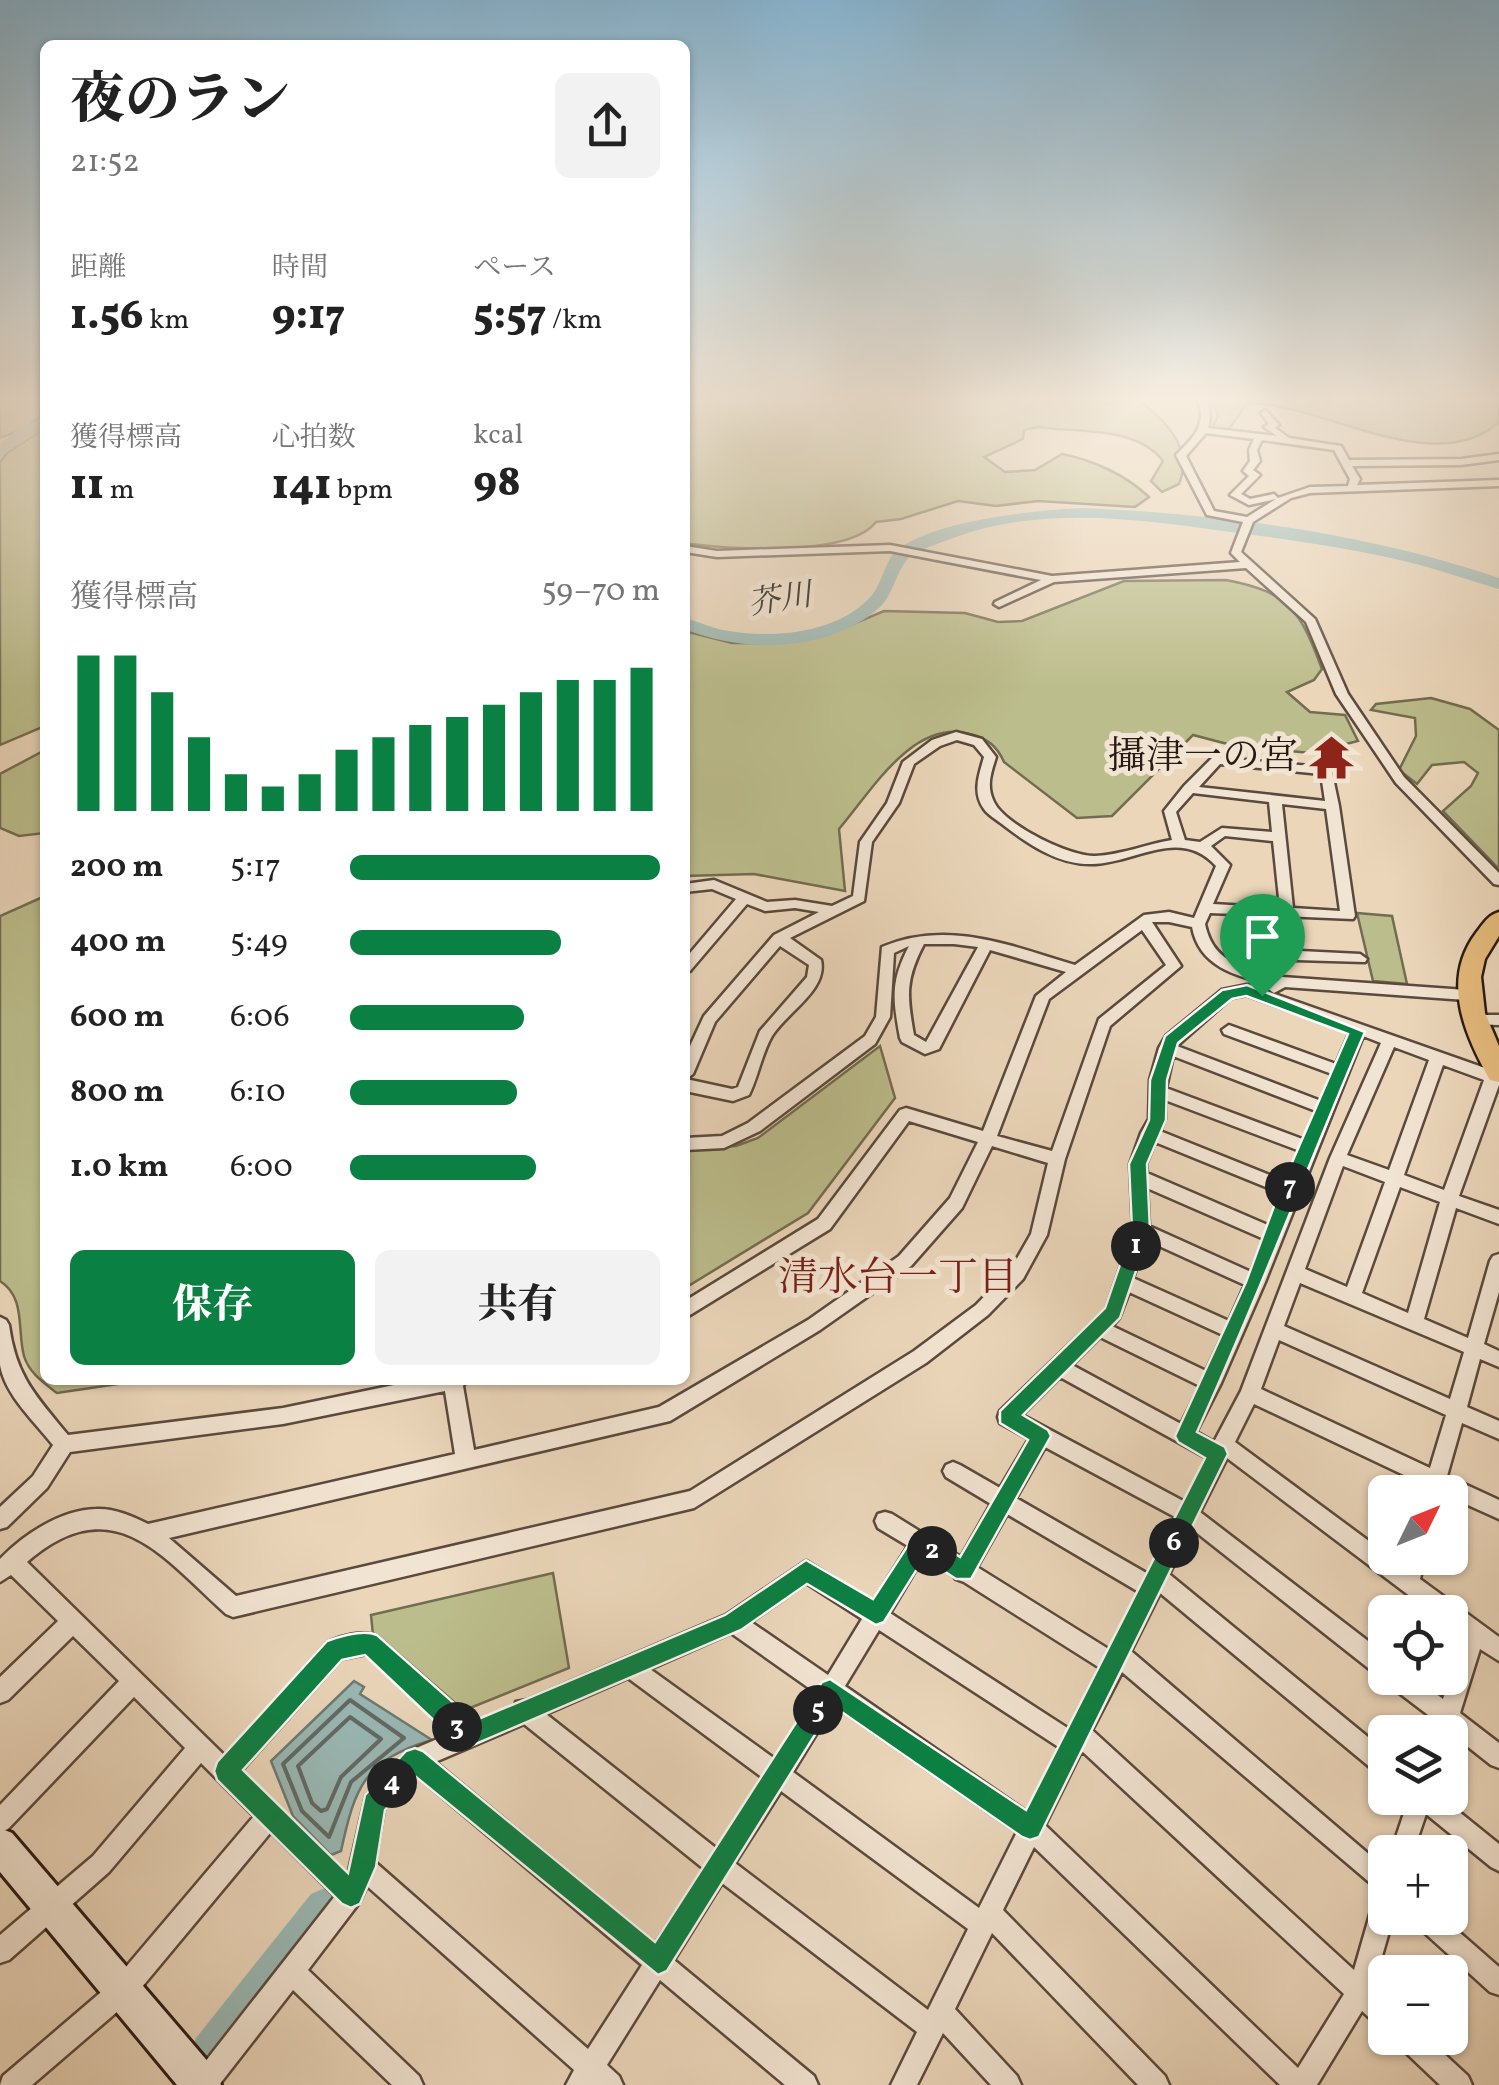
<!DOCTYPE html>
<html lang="ja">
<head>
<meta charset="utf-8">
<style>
	:root { --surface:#fff; --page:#f2f2f2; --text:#222; --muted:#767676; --accent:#0b8043 }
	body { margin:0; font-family:Vollkorn,"Noto Serif JP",serif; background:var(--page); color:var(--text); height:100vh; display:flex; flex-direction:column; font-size:38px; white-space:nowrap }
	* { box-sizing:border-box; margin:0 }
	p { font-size:32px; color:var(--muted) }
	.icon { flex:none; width:55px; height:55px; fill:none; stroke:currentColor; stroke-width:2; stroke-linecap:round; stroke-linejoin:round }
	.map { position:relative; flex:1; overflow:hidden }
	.details { position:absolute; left:40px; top:40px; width:650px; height:1345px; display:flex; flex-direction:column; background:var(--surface); border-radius:15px; box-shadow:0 2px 8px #0004 }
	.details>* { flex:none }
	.needle { width:65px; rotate:47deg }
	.controls { position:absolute; left:1368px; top:1475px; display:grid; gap:20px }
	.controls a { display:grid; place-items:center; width:100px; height:100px; border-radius:15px; background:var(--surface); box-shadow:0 2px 8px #0004; font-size:50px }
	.pin { position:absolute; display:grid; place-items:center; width:85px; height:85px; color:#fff; margin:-102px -42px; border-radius:50% 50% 50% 0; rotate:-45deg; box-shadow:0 0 10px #0007 }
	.pin .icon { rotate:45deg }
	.km { position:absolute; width:50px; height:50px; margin:-25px; border-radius:50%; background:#222; color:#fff; font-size:28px; line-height:50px; text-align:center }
	.round { display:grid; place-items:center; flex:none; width:105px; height:105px; border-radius:15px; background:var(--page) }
	.headline { display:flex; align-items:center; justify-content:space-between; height:170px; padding:0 30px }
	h1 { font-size:55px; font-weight:800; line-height:75px }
	.stats { display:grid; grid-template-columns:repeat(3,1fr); gap:15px; height:170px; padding:10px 30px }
	.stats div { display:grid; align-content:center }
	.stats b { font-size:42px; font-weight:800 }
	.stats small { font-size:28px; font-weight:400 }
	.stats p { font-size:28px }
	.chart { height:280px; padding:20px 30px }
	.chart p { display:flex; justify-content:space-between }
	.chart svg { width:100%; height:180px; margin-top:10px; stroke:var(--accent); stroke-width:6 }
	.button { display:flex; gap:20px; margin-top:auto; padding:20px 30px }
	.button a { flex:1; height:115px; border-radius:15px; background:var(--accent); color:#fff; font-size:40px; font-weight:800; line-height:115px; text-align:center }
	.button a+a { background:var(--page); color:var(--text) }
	ul { padding:0 30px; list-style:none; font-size:32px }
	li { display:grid; grid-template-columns:160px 120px 1fr; align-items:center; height:75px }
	li i { height:25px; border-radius:12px; background:var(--accent) }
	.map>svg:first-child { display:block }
	.green { fill:#bcbd8c; stroke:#726c50; stroke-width:2.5 }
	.water { fill:#99b8b4; stroke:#6c7974; stroke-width:2.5 }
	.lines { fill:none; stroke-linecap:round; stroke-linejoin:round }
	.shore { stroke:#616964; stroke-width:4 }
	.river { fill:#99b8b4; fill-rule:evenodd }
	.street-casing { stroke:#5a493d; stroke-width:5 }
	.secondary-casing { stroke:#291a13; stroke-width:6 }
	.primary-casing { stroke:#291a13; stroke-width:5 }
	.street { fill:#f2e4d2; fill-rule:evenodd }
	.secondary { fill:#f2e4d2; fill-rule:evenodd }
	.primary { fill:#e6bb7d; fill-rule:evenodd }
	.route { fill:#0b8043; stroke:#fff; stroke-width:2.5; fill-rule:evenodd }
	.labels { text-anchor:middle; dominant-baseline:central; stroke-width:10; stroke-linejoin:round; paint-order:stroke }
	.far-water-label { font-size:32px; font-style:italic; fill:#4b4943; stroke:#f2e4d2 }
	.poi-label { font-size:38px; fill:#291a13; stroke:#f2e4d2; text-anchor:end }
	.neighbourhood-label { font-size:40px; fill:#7a1f14; stroke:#f2e4d2 }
</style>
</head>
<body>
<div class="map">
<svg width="1499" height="2085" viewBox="0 0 1499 2085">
	<rect width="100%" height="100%" fill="#ebd6ba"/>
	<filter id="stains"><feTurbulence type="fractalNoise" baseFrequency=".002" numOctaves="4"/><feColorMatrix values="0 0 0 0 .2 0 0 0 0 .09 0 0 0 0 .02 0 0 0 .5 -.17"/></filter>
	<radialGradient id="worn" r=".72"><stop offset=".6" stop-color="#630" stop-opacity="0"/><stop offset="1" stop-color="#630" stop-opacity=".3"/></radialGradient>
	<g class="green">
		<polygon points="0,396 45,396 45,412 28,427 0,438"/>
		<path d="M685,396H1087L1109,404L1136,398C1165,420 1194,447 1179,484L1162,492L1151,481L1163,461C1136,426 1080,433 1038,427L1024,430L1023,439L984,457L1005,472L1035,470L1062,454C1093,460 1126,475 1149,497L1135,507L1038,501L996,506L958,501L901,519L876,522C850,557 732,549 691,544L685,543Z"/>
		<path d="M1201,396H1499V422C1434,480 1323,403 1248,403L1228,430L1212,429L1218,416L1212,403Z"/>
		<polygon points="45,428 45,726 0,745 0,462 7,453"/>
		<path d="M1226,580C1289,592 1300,610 1322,669L1314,680L1287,692L1310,712L1345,715L1358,741L1311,753L1235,746L1193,735L1112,816L1077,818L1004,762C997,746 987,738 970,734C913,718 871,792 839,829L845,891L754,874L685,876V631L732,643H764L834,632L884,611L965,613L998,622L1022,621L1124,581Z"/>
		<polygon points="1431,698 1470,709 1499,730 1499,869 1443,811 1471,786 1478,773 1464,762 1432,765 1417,784 1399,770 1416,736 1415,718 1371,710 1376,704"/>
		<polygon points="45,750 45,833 19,836 0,828 0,774"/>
		<path d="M45,896V1380H145L57,1393C44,1383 29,1373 24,1356C17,1331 26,1297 0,1281V916Z"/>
		<polygon points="1357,913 1392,916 1407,984 1373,981"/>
		<polygon points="880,1046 895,1098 808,1213 685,1288 685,1149 736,1146 758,1138"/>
		<polygon points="553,1573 569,1668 460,1712 373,1635 371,1615"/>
	</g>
	<path class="water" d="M354,1681L364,1687L360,1694L432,1740C364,1760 355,1787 341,1851L331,1855L293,1816L271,1761Z"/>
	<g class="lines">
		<g class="shore">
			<polygon points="350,1700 404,1738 351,1782 329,1837 302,1811 283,1764"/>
			<polygon points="350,1717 381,1739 341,1777 327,1809 321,1811 312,1803 298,1766"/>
		</g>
		<g class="river">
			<polygon points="45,418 45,428 0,457 0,444 15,431"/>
			<path d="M1084,508C1222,514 1367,533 1499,578V589C1470,581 1441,570 1412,563C1355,549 1297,541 1239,533C1145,520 1045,504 953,538C941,543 922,548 911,556C897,567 894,594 880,607C832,652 743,654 685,629V618C700,622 713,629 729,631C774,639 840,633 872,595C883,582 885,559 898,549C938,520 1035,510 1084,508Z"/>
			<polygon points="325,1888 339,1894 345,1908 339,1922 226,2068 211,2074 196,2068 190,2053 196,2038 311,1894"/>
		</g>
		<defs>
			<g id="street">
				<path d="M1202,398C1211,403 1211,418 1208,428L1277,436L1264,427L1269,424L1261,413L1265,410L1279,425L1275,428L1289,438L1341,446L1349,460L1461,459L1499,454V460L1461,465L1352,466L1360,479L1357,485L1499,480V486L1310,493L1291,498L1253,522L1241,552L1315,619L1348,694L1404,777L1499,873V885L1494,884L1396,783L1336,694L1306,622L1246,568L1054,582L999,607L994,604L995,602L1041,580L890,551L717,557L685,552V546L717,551L890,545L1052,576L1240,562L1231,553L1243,522L1207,515L1176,455C1193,438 1207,426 1198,401ZM1206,433L1254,439L1249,450L1250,461L1243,471L1249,476L1230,495L1249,505L1276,499L1247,517L1214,511L1186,456ZM1262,440L1334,450L1350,479L1348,486L1310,487L1278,498L1274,494L1250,499L1241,494L1260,475L1253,470L1260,461L1257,450Z"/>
				<path d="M956,732L982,739L996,757C991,773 986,786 994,802C1005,825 1070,857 1095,856C1121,855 1147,844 1172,840L1164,811L1184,786L1213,757L1331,768L1339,806L1355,916L1353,919L1210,913L1205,924C1210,947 1221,958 1243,967L1248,953L1262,949L1360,954L1367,959L1365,962L1262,959H1259L1256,971L1282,977L1466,990L1473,995L1466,1000L1285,987L1274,993L1267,988L1269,984C1235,976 1199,966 1192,927L1169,922H1152L1181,966L1110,1026L1065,1159L1047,1235L1023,1279L988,1315L926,1363L694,1508L233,1617L226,1614C160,1554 113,1488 27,1562L225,1756L328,1642C341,1636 363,1630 376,1636L454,1704L469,1725L515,1706L516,1702L527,1700L726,1615L806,1561L873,1602L908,1546L878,1528L875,1521L878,1514L885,1512L892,1514L961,1557L991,1504L946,1477L943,1471L946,1465L953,1462L960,1465L1000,1488L1029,1439L1000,1423L998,1417L1000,1411L1106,1309L1133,1230L1130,1164L1141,1133L1149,1119L1150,1080L1159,1048L1166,1036L1222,990L1247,985L1252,986L1499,1073V1085L1459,1196L1499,1210V1224L1456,1208L1424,1319L1468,1338L1490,1261L1493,1256L1499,1254V1292L1484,1344L1499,1351V1367L1480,1359L1467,1407L1499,1421V1439L1462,1423L1447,1476L1499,1500V1519L1450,1497V1492H1423L1425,1485L1254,1404L1235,1442L1385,1553V1558H1391L1403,1566L1405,1558H1425L1420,1579L1499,1637V1661L1480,1649L1460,1713L1499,1743V1768L1491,1765L1453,1735L1450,1740V1732H1432L1436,1721L1390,1686L1387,1678H1415L1443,1699L1463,1637L1450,1627V1612H1431L1227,1458L1200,1512L1385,1654V1678L1377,1675L1192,1529L1169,1574L1385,1751V1776L1377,1773L1160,1593L1131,1651L1385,1868V1918H1393L1373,1987L1385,1998V2027L1376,2024L1362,2011L1317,2085H1280L1034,1847L1003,1910L1165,2076L1169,2085H1138L992,1933L955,2009L1017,2076L1021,2085H991L943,2033L917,2085H891L917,2032L722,1883L674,1960L814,2076L818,2085H785L660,1980L607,2065L619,2076L623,2085H566L574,2070L367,1886L359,1903L308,1970L419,2076L423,2085H392L293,1990L219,2085H190L194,2076L335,1896L271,1832L132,1999L32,2085H0L3,2076L114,1981L254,1816L201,1763L109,1872L9,1960L0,1963V1935L93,1856L185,1748L134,1697L8,1829L0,1832V1805L119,1681L73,1636L8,1700L0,1703V1677L58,1621L11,1575L0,1582V1559C23,1535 60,1510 96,1509C114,1508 132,1516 148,1524L455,1454L445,1391L283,1424L70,1452L47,1488L7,1527L0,1529V1507L33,1476L53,1445C35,1422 5,1395 0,1365C0,1350 0,1332 0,1317L6,1320L9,1325C16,1377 36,1396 68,1435L283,1408L418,1380H467L463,1386L474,1450L659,1407L808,1320L899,1256L950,1198L978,1142L909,1121L830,1229L685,1318V1301L818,1219L900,1110L906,1108L983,1131L1036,996L1066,972L990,950L939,1049L925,1054L902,1042L900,1038C893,1000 890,982 909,946L894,953L890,1017L875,1044L760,1131L724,1148L685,1150V1138L722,1136L748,1123L865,1036L876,1017L882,947C948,919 1011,946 1075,965L1144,915L1169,912L1194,918L1216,866C1180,826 1136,863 1092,864C1058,865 1028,844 1002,824C997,820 988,815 984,809C972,792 979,775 984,757L974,745L957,740L940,746L914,764L899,803L872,842L864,901L790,938L821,960C828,990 787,1012 772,1036C762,1053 758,1077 749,1095L733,1101L685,1091V1057L704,1016L774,935L819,912L795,908L765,911L747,904L690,971L685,973V959L736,899L712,889L685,892V884L714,880L767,902L795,900L832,906L853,896L860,842L887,803L903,762L932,740ZM1220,764L1321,774L1325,801L1199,787ZM1193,793L1269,802L1272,832L1222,828L1200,842L1185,840L1176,812ZM1282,804L1326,809L1340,911L1293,908ZM1225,836L1273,841L1280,908L1213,904L1230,865L1211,846ZM1142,930L1166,965L1099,1019L1052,1151L997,1136L1049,999ZM924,944H954L978,947L926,1042L914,1035C907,996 905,980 924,944ZM780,946L809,965L807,977L760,1031L738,1087L732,1089L686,1079L693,1074L715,1022ZM1246,995L1350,1032L1336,1064L1229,1025L1222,1030L1224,1034L1332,1074L1321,1101L1177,1046L1231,998ZM1363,1036L1381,1043L1330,1158L1241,1391L1214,1442L1196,1432L1221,1383L1265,1282ZM1394,1047L1429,1060L1389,1170L1347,1155ZM1173,1056L1316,1111L1305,1140L1166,1088ZM1443,1065L1484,1080L1444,1190L1404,1175ZM1165,1100L1300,1151L1287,1182L1160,1131L1165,1119ZM1155,1142L1283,1194L1270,1226L1147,1173L1146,1164ZM992,1146L1048,1163L1031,1234L1011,1269L976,1305L914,1351L690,1491L236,1596L169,1538L670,1421L820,1330L911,1266L962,1208ZM1343,1166L1385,1182L1347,1287L1305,1269ZM1400,1187L1440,1202L1408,1313L1362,1293ZM1147,1188L1264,1239L1251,1272L1149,1226ZM1146,1240L1245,1285L1229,1321L1133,1278ZM1300,1283L1464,1352L1450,1399L1284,1326ZM1129,1292L1223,1335L1206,1371L1112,1326L1119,1318ZM1100,1337L1200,1386L1181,1424L1072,1365ZM1279,1340L1446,1415L1430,1468L1261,1389ZM1060,1377L1207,1458L1185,1502L1022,1415ZM1045,1447L1177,1518L1148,1574L1016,1498ZM1007,1514L1139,1592L1110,1650L977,1567ZM924,1556L954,1576L956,1579L964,1582L1100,1668L1069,1729L890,1613ZM806,1583L862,1619L828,1675L751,1622ZM879,1630L1060,1748L1027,1812L845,1686ZM731,1633L816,1693L775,1759L650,1669ZM366,1654L438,1720L449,1734L407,1752L366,1796L348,1875L241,1771L341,1659ZM1122,1672L1382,1893L1377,1896L1373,1904L1354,1970L1092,1730ZM628,1678L763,1778L717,1849L546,1714ZM834,1705L1017,1832L979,1908L793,1772ZM524,1724L704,1869L655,1944L435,1762ZM1083,1752L1344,1994L1298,2068L1045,1825L1080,1754ZM416,1775L642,1965L588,2049L375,1862L384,1809ZM781,1791L968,1929L928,2010L735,1863Z"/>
				<polygon points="1475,1015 1499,1015 1499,1025 1470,1024 1468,1020 1470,1016"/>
				<polygon points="1409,1798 1442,1798 1499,1844 1499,1871 1491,1867 1426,1814 1413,1852 1391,1852"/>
				<polygon points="1413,1918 1443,1918 1499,1967 1499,1995 1490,1992 1417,1926"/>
				<polygon points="1396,2038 1427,2038 1468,2076 1472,2085 1440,2085 1400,2047"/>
			</g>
			<polygon id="secondary" points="0,1828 12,1833 216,2071 221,2085 177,2085 0,1872"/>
			<path id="primary" d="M1499,912V936L1485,959L1481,977L1485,1013L1499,1046V1082L1490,1080C1464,1034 1441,980 1476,933C1483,924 1488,915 1499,912Z"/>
		</defs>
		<use href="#street" class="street-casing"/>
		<use href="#secondary" class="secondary-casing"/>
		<use href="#primary" class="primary-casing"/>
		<use href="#street" class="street"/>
		<use href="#secondary" class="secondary"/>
		<use href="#primary" class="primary"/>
	</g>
	<linearGradient id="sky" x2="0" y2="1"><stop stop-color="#88b6d3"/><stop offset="0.58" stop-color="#f6ede0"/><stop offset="1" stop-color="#f6ede0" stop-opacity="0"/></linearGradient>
	<rect width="1499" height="688" fill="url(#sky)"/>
	<path class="route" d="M1247,985L1365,1032C1308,1165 1257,1300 1197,1432L1225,1447L1228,1454L1039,1837L1030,1840L1022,1837L833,1706L667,1971L658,1975L416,1777L385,1810L376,1867L360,1904L351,1908L342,1904L217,1780L214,1771L217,1762L327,1641C341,1636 363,1629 377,1635L455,1704L469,1723L725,1615L806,1560L873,1599L914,1536H929L960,1557L1028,1440L1000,1423V1411L1105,1308L1132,1230L1129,1164L1149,1120L1150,1080L1165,1036L1222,990ZM1246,996L1348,1034L1280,1190L1246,1282L1175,1436L1178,1442L1205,1458L1026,1810L830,1679L822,1682L655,1942L423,1751L415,1748L406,1751L365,1795L348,1873L243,1770L342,1660L365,1655L464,1749L741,1630L807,1584L876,1625L884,1622L924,1558L956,1579H971L1051,1436L1048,1430L1023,1415L1120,1318L1150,1230L1147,1164L1166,1120L1167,1080L1178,1043L1232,999Z"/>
	<defs>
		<symbol id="temple-bare" viewBox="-9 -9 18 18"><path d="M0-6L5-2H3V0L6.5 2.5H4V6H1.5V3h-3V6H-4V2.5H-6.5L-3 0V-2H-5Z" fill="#8f2418" stroke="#f2e4d2" stroke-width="2.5" paint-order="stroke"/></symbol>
	</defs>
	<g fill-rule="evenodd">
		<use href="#temple-bare" x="1300" y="726" width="63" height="63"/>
	</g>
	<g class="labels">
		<g class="far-water-label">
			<text transform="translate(780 601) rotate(-9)">芥川</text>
		</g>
		<g class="poi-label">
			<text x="1298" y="758">攝津一の宮</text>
		</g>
		<g class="neighbourhood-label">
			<text x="898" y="1280">清水台一丁目</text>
		</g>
	</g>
	<rect width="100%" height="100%" filter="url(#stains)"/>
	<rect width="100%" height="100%" fill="url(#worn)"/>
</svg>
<div class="controls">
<a><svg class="needle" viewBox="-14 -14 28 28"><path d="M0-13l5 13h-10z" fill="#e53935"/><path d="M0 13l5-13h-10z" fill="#767676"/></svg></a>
<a><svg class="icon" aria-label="locate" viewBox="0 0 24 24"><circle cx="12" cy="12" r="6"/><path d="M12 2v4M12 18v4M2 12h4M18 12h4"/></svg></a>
<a><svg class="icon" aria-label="layers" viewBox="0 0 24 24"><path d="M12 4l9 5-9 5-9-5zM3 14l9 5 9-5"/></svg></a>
<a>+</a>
<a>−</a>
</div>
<div class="pin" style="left:1262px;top:996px;background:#1e9e55"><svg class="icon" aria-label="arrive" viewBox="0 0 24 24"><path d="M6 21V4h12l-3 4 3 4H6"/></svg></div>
<b class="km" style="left:1136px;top:1246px">1</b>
<b class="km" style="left:932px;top:1551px">2</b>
<b class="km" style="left:457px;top:1727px">3</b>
<b class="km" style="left:392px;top:1783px">4</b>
<b class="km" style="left:818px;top:1710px">5</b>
<b class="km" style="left:1174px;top:1543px">6</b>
<b class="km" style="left:1290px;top:1187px">7</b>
<section class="details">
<div class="headline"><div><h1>夜のラン</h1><p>21:52</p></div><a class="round"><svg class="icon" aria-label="share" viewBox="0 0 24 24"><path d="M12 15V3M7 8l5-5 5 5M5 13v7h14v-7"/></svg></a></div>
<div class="stats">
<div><p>距離</p><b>1.56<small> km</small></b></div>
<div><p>時間</p><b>9:17</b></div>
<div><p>ペース</p><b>5:57<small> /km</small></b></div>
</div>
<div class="stats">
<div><p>獲得標高</p><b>11<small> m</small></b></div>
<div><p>心拍数</p><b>141<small> bpm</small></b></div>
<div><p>kcal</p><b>98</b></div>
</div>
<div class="chart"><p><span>獲得標高</span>59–70 m</p>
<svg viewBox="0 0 160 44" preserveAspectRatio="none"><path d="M5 44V6M15 44V6M25 44V15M35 44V26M45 44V35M55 44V38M65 44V35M75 44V29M85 44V26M95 44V23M105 44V21M115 44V18M125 44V15M135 44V12M145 44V12M155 44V9"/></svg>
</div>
<ul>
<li><b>200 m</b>5:17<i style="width:100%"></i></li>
<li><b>400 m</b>5:49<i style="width:68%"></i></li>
<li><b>600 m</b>6:06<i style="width:56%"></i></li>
<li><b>800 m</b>6:10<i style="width:54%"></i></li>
<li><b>1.0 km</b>6:00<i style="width:60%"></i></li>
</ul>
<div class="button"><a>保存</a><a>共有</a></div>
</section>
</div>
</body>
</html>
